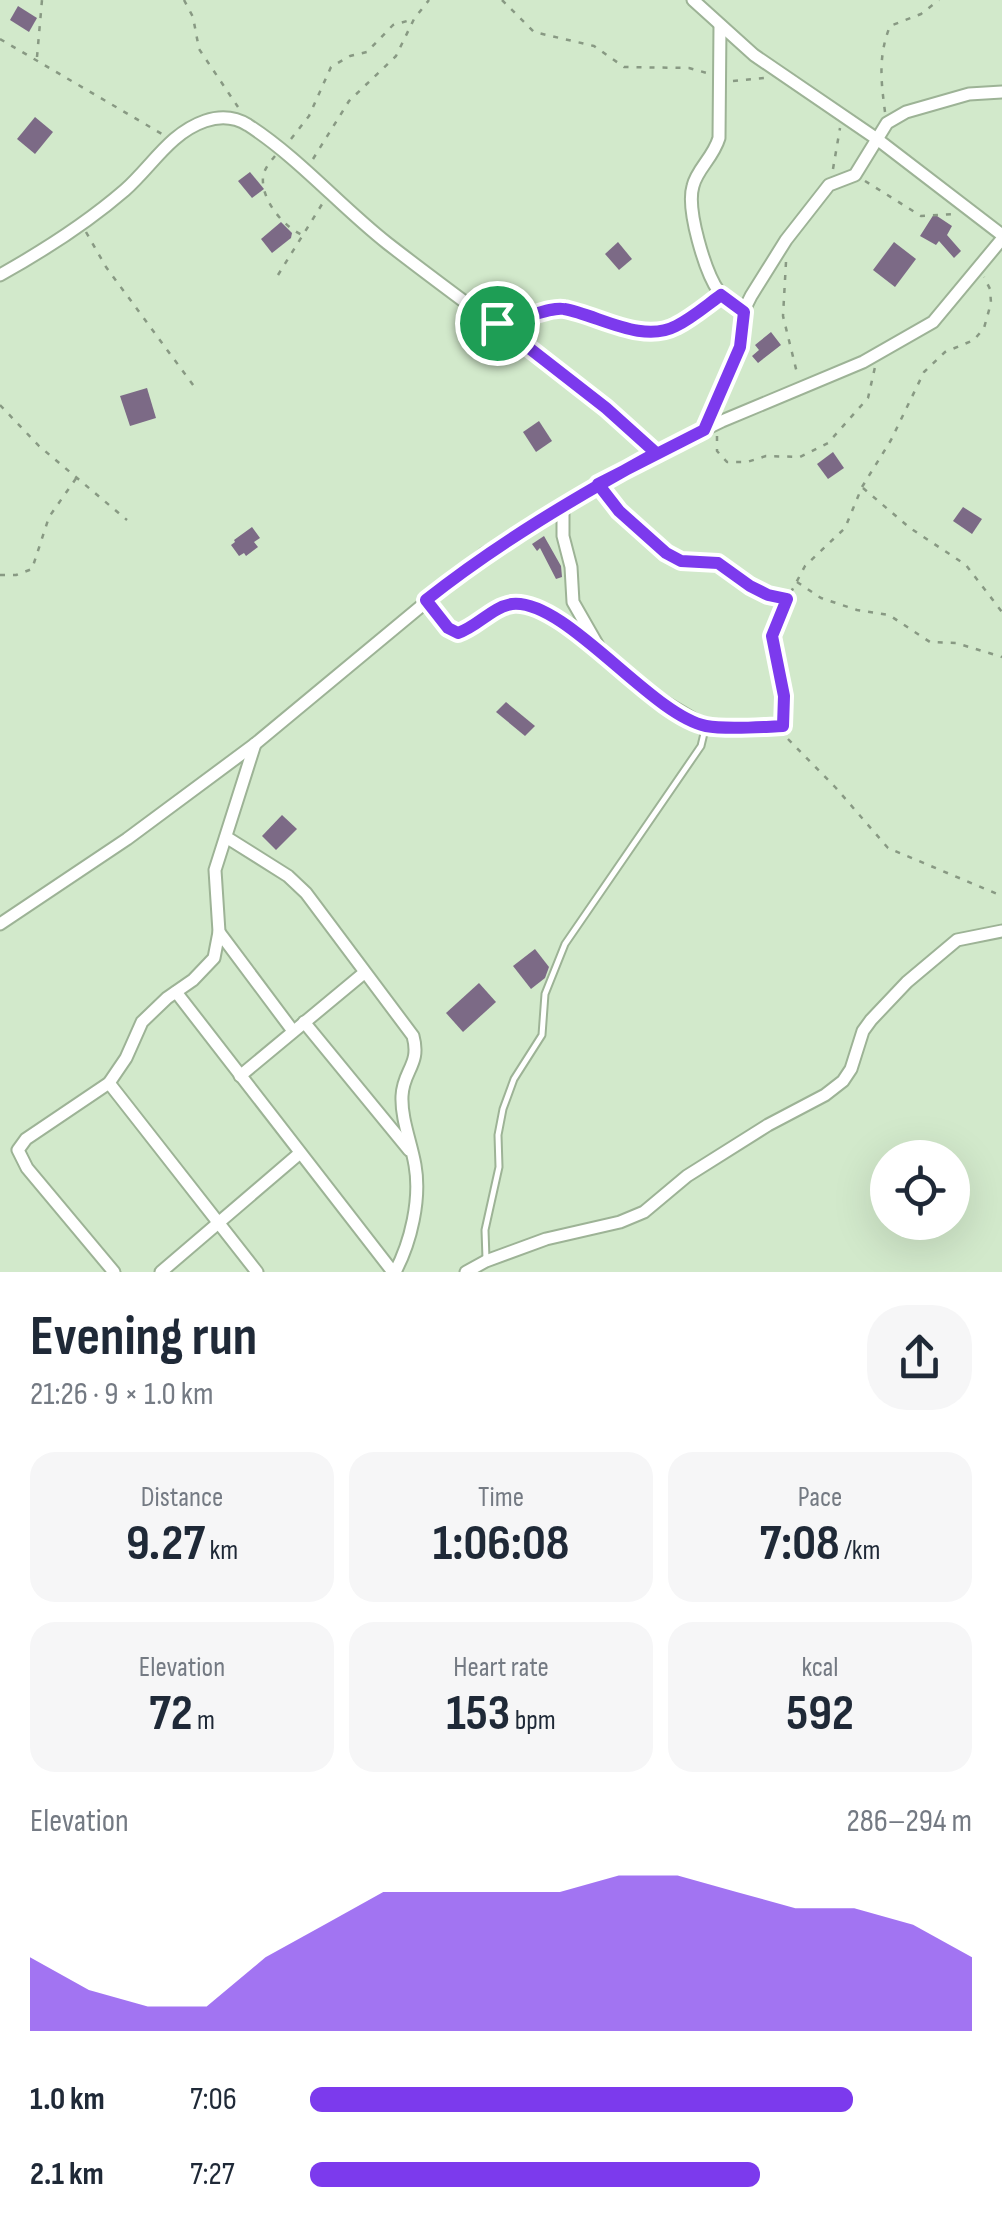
<!DOCTYPE html>
<html lang="en">
<head>
<meta charset="utf-8">
<style>
	:root { --surface:#fff; --page:#f6f6f7; --text:#1f2937; --muted:#747a83; --accent:#7c3aed }
	body { margin:0; font-family:"Sofia Sans Condensed",sans-serif; background:var(--page); color:var(--text); height:100vh; display:flex; flex-direction:column; font-size:38px; white-space:nowrap }
	* { box-sizing:border-box; margin:0 }
	p { font-size:32px; color:var(--muted) }
	.icon { flex:none; width:55px; height:55px; fill:none; stroke:currentColor; stroke-width:2; stroke-linecap:round; stroke-linejoin:round }
	.map { position:relative; height:1272px; overflow:hidden }
	.side { display:flex; flex-direction:column; background:var(--surface); flex:1 }
	.side>* { flex:none }
	.buttons { position:absolute; left:870px; top:1140px; display:grid; gap:20px }
	.buttons a { display:grid; place-items:center; width:100px; height:100px; border-radius:50%; background:var(--surface); box-shadow:0 10px 40px #0002; font-size:50px }
	.pin { position:absolute; display:grid; place-items:center; width:85px; height:85px; color:#fff; margin:-42px; border:5px solid #fff; border-radius:50%; box-shadow:0 2px 10px #0007 }
	.round { display:grid; place-items:center; flex:none; width:105px; height:105px; border-radius:40px; background:var(--page) }
	.head { display:flex; align-items:center; justify-content:space-between; height:170px; padding:0 30px }
	h1 { font-size:55px; font-weight:700; line-height:75px }
	.stats { display:grid; grid-template-columns:repeat(3,1fr); gap:15px; height:170px; padding:10px 30px }
	.stats div { display:grid; align-content:center; border-radius:25px; background:var(--page); text-align:center }
	.stats b { font-size:50px; font-weight:700 }
	.stats small { font-size:28px; font-weight:400 }
	.stats p { font-size:28px }
	.chart { height:280px; padding:20px 30px }
	.chart p { display:flex; justify-content:space-between }
	.chart svg { width:100%; height:180px; margin-top:10px; fill:var(--accent); opacity:.7 }
	ul { padding:0 30px; list-style:none; font-size:32px }
	li { display:grid; grid-template-columns:160px 120px 1fr; align-items:center; height:75px }
	li i { height:25px; border-radius:12px; background:var(--accent) }
	.map>svg:first-child { display:block }
	.building { fill:#7c6a86 }
	.lines { fill:none; stroke-linecap:round; stroke-linejoin:round }
	.lane-casing { stroke:#9db396; stroke-width:9 }
	.street-casing { stroke:#9db396; stroke-width:15 }
	.path { stroke:#889983; stroke-width:2.5; stroke-dasharray:5 8; stroke-linecap:butt }
	.lane { stroke:#fff; stroke-width:5 }
	.street { stroke:#fff; stroke-width:11 }
	.route-casing { stroke:#fff; stroke-width:20 }
	.route { stroke:#7c3aed; stroke-width:12 }
</style>
</head>
<body>
<div class="map">
<svg width="1002" height="1272" viewBox="0 0 1002 1272">
	<rect width="100%" height="100%" fill="#d2e9cb"/>
	<g class="building">
		<polygon points="18,6 37,18 29,32 10,20"/>
		<polygon points="35,117 53,132 35,154 17,139"/>
		<polygon points="250,172 264,189 252,198 238,181"/>
		<polygon points="934,214 952,226 947,235 961,251 954,258 939,241 936,245 920,236"/>
		<polygon points="281,222 292,233 291,238 272,253 261,239"/>
		<polygon points="618,242 632,259 619,270 605,254"/>
		<polygon points="894,242 916,259 895,287 873,270"/>
		<polygon points="771,332 781,345 758,363 752,356 759,350 755,345"/>
		<polygon points="147,388 156,418 130,426 120,396"/>
		<polygon points="539,421 552,441 536,452 523,432"/>
		<polygon points="833,452 844,468 828,479 817,464"/>
		<polygon points="963,507 982,519 972,534 953,521"/>
		<polygon points="252,527 260,538 254,542 258,547 246,556 244,553 239,556 231,545 235,542 234,540"/>
		<polygon points="544,536 561,566 562,577 556,579 540,548 537,551 532,544"/>
		<polygon points="506,702 535,726 525,736 496,712"/>
		<polygon points="282,815 297,829 276,850 262,836"/>
		<polygon points="535,949 549,967 545,978 531,989 513,966"/>
		<polygon points="479,983 496,1002 463,1032 446,1013"/>
	</g>
	<g class="lines">
		<defs>
			<polyline id="lane" points="486,1259 485,1230 499,1167 498,1135 503,1109 514,1079 542,1035 545,994 565,944 701,746 705,729"/>
			<g id="street">
				<polyline points="693,0 754,55 877,139 1002,235"/>
				<path d="M720,25L719,138C713,158 697,169 693,186C686,209 705,272 719,292C725,300 735,306 743,312"/>
				<path d="M0,275C43,251 88,222 125,190C152,166 170,133 205,121C220,116 235,117 248,125C299,158 340,206 387,243C478,314 569,375 656,453"/>
				<polyline points="704,430 739,347 743,312 751,296 786,240 829,185 855,175 887,123 906,112 969,94 1002,92"/>
				<polyline points="563,507 563,536 571,567 573,602 601,651 651,694 705,726 783,726"/>
				<path d="M426,599L453,632C470,632 481,620 495,612C532,590 570,631 600,650"/>
				<path d="M226,837L288,876L306,893L413,1036C421,1065 403,1070 402,1096C401,1119 411,1142 415,1165C421,1199 411,1242 395,1272"/>
				<polyline points="0,924 127,839 255,744 484,554 656,453 722,421 863,362 933,322 1002,239"/>
				<polyline points="219,932 293,1031"/>
				<polyline points="176,992 393,1272"/>
				<polyline points="304,1022 409,1150"/>
				<polyline points="240,1076 364,973"/>
				<polyline points="109,1083 257,1272"/>
				<polyline points="114,1272 27,1168 18,1150 26,1139 109,1083 126,1058 142,1022 167,998 193,980 214,958 219,932 215,870 255,744"/>
				<polyline points="161,1272 300,1153"/>
				<polyline points="466,1272 486,1261 546,1239 620,1222 644,1212 687,1176 768,1125 825,1095 843,1081 851,1069 863,1031 871,1020 907,982 957,940 1002,931"/>
			</g>
		</defs>
		<use href="#lane" class="lane-casing"/>
		<use href="#street" class="street-casing"/>
		<g class="path">
			<polyline points="184,0 193,17 199,49 238,107"/>
			<polyline points="502,0 534,32 594,46 624,67 689,68 707,73"/>
			<polyline points="0,39 162,134"/>
			<polyline points="37,57 42,0"/>
			<polyline points="733,81 765,78"/>
			<path d="M885,112C881,81 878,56 890,26L921,14L939,0"/>
			<polyline points="291,139 309,116 331,67 350,56 367,52 393,25 414,19"/>
			<path d="M275,156C270,162 264,169 263,177C261,200 283,226 302,235"/>
			<polyline points="313,159 349,101 396,56 414,19 429,0"/>
			<polyline points="833,169 840,128"/>
			<polyline points="865,181 921,216 957,214"/>
			<polyline points="86,232 106,267 196,389"/>
			<polyline points="786,262 783,316 798,377"/>
			<polyline points="278,275 324,201"/>
			<polyline points="514,322 548,309 562,308 637,330 666,330 712,302"/>
			<polyline points="0,405 39,446 127,520"/>
			<polyline points="717,436 717,451 727,462 747,462 766,456 800,457 828,443 868,398 875,367"/>
			<polyline points="863,488 910,528 966,565 1002,612"/>
			<polyline points="604,494 666,553 681,561 718,563 750,586 785,599"/>
			<polyline points="0,575 16,575 32,569 49,517 77,477"/>
			<polyline points="797,582 821,598 857,610 889,615 930,642 956,643 1002,657"/>
			<polyline points="783,717 784,697 772,652 774,624 805,566 845,528 862,487 891,440 924,372 945,352 974,340 984,328 991,303 990,289 984,277"/>
			<polyline points="788,739 836,788 888,848 1002,896"/>
		</g>
		<use href="#lane" class="lane"/>
		<use href="#street" class="street"/>
	</g>
	<g class="lines">
		<defs>
			<path id="route" d="M497,323L606,408L656,453C576,497 498,543 426,600L448,628L458,633C477,627 492,607 512,604C565,598 651,715 706,726C727,730 761,727 783,726L784,696L772,636L787,599L768,595L750,586L718,563L681,561L666,553L619,511L598,484L704,430L740,347L744,312L721,295C707,305 692,318 676,326C642,344 598,315 564,309C550,306 519,322 497,323"/>
		</defs>
		<use href="#route" class="route-casing"/>
		<use href="#route" class="route"/>
	</g>
</svg>
<div class="buttons">
<a><svg class="icon" aria-label="locate" viewBox="0 0 24 24"><circle cx="12" cy="12" r="6"/><path d="M12 2v4M12 18v4M2 12h4M18 12h4"/></svg></a>
</div>
<div class="pin" style="left:497px;top:323px;background:#1e9e55"><svg class="icon" aria-label="arrive" viewBox="0 0 24 24"><path d="M6 21V4h12l-3 4 3 4H6"/></svg></div>
</div>
<section class="side">
<div class="head"><div><h1>Evening run</h1><p>21:26 · 9 × 1.0 km</p></div><a class="round"><svg class="icon" aria-label="share" viewBox="0 0 24 24"><path d="M12 15V3M7 8l5-5 5 5M5 13v7h14v-7"/></svg></a></div>
<div class="stats">
<div><p>Distance</p><b>9.27<small> km</small></b></div>
<div><p>Time</p><b>1:06:08</b></div>
<div><p>Pace</p><b>7:08<small> /km</small></b></div>
</div>
<div class="stats">
<div><p>Elevation</p><b>72<small> m</small></b></div>
<div><p>Heart rate</p><b>153<small> bpm</small></b></div>
<div><p>kcal</p><b>592</b></div>
</div>
<div class="chart"><p><span>Elevation</span>286–294 m</p>
<svg viewBox="0 0 160 44" preserveAspectRatio="none"><path d="M0 44V26L10 34L20 38L30 38L40 26L50 18L60 10L70 10L80 10L90 10L100 6L110 6L120 10L130 14L140 14L150 18L160 26V44z"/></svg>
</div>
<ul>
<li><b>1.0 km</b>7:06<i style="width:82%"></i></li>
<li><b>2.1 km</b>7:27<i style="width:68%"></i></li>
</ul>
</section>
</body>
</html>
